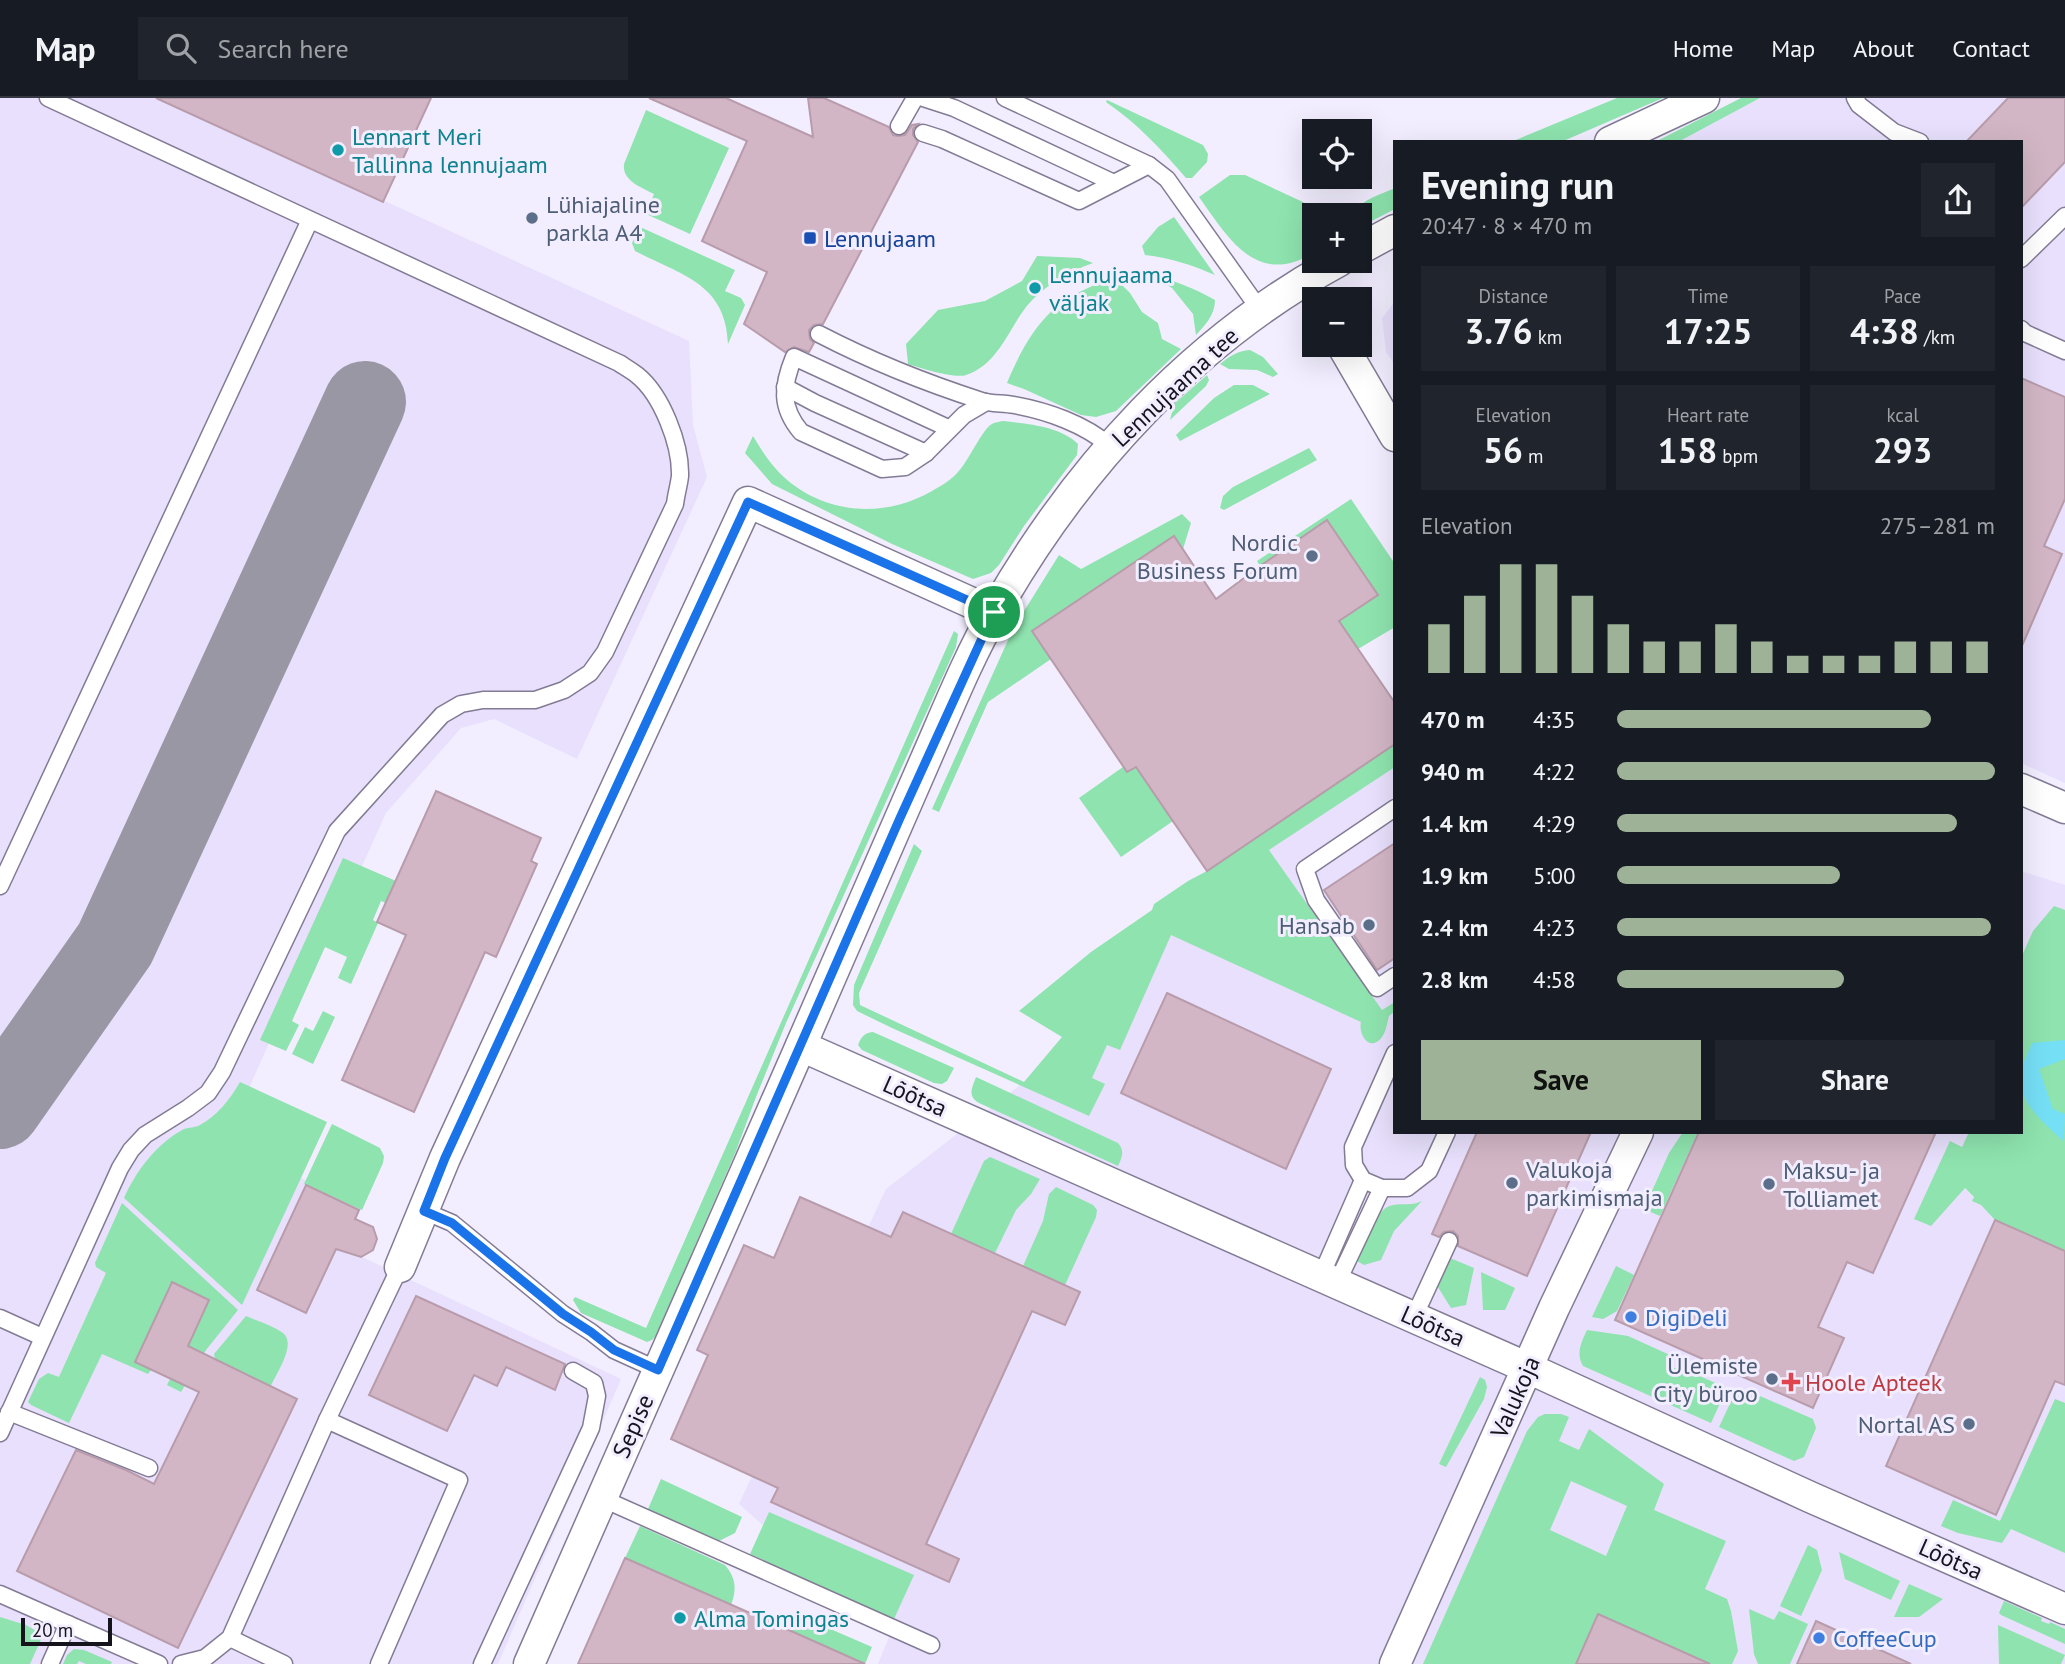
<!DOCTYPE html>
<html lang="en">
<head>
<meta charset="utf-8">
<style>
	:root { --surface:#171b24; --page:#20242c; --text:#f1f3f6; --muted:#9ea1a6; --line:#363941; --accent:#9db296 }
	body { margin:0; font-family:"PT Sans",sans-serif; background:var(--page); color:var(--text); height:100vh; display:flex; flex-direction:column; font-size:26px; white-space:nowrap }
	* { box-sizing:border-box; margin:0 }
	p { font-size:23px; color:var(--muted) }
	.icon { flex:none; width:38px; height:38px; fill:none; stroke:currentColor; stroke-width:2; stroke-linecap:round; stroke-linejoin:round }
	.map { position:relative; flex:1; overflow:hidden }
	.details { position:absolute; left:1393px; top:42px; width:630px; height:994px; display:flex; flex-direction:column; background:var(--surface); border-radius:0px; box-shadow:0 7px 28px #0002 }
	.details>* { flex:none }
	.buttons { position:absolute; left:1302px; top:21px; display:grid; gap:14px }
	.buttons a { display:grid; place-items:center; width:70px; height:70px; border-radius:0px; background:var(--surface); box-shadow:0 7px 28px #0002; font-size:35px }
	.scale { position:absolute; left:21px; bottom:18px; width:91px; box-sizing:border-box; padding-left:7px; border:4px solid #15131c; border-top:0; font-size:19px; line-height:24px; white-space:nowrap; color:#15131c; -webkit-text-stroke:5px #f2eeff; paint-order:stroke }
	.pin { position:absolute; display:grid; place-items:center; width:60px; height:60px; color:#fff; margin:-30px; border:4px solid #fff; border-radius:50%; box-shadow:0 2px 7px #0007 }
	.round { display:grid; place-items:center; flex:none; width:74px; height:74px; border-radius:0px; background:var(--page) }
	.summary { display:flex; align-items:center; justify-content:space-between; height:119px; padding:0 28px }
	h1 { font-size:38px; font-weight:600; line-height:52px }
	.figures { display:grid; grid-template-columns:repeat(3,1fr); gap:10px; height:119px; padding:7px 28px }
	.figures div { display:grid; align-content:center; border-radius:0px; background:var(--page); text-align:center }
	.figures b { font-size:35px; font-weight:600 }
	.figures small { font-size:19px; font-weight:400 }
	.figures p { font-size:19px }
	.chart { height:196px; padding:14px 28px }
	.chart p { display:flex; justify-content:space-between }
	.chart svg { width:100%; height:126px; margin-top:7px; stroke:var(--accent); stroke-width:6 }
	.cta { display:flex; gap:14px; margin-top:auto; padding:14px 28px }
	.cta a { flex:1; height:80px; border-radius:0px; background:var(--accent); color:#111; font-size:28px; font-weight:600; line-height:80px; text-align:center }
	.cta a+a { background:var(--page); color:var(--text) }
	ul { padding:0 28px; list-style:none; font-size:23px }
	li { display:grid; grid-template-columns:112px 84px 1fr; align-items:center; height:52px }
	li i { height:18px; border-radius:9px; background:var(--accent) }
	header { display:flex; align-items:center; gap:42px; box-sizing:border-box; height:98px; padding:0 35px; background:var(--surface); border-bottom:2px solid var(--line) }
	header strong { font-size:33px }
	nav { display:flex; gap:38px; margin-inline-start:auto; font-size:24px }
	.search { width:490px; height:63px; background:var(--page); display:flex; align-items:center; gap:18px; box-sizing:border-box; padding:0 24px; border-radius:0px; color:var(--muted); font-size:26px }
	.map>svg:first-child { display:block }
	.built { fill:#e8e0fc }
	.green { fill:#8ee3ae; fill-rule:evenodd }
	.water { fill:#75dff6 }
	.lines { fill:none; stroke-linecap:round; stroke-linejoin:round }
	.taxiway { stroke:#9a97a5; stroke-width:82 }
	.building { fill:#d2b6c5; stroke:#b89cab; stroke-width:2 }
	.service-casing { stroke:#837b94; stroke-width:19 }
	.minor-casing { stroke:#837b94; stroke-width:33 }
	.service { stroke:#fff; stroke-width:16 }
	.minor { stroke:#fff; stroke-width:30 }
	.route-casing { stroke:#fff; stroke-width:14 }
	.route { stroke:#1a73e8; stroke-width:9 }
	.culture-dot { fill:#0f9aa8; stroke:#f2eeff; stroke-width:2.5 }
	.service-dot { fill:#5c6f8a; stroke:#f2eeff; stroke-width:2.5 }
	.transit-dot { fill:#1a4fb4; stroke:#f2eeff; stroke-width:2.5 }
	.shop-dot { fill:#3f7fe0; stroke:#f2eeff; stroke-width:2.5 }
	.health-dot { fill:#e0444e; stroke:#f2eeff; stroke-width:2.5 }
	.labels { text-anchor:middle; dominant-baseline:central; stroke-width:6; stroke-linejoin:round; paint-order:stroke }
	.culture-label { font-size:24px; fill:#0d838f; stroke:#f2eeff; text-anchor:start }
	.service-label { font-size:24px; fill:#4e5e75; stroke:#f2eeff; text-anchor:end }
	.transit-label { font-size:24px; fill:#164399; stroke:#f2eeff; text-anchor:start }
	.street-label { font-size:24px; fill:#15131c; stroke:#f2eeff }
	.shop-label { font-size:24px; fill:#366cbe; stroke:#f2eeff; text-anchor:start }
	.health-label { font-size:24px; fill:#be3a42; stroke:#f2eeff; text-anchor:start }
</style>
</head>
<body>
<header>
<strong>Map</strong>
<div class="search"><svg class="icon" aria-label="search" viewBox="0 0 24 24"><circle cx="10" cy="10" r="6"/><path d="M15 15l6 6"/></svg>Search here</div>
<nav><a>Home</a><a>Map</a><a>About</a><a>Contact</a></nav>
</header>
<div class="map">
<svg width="2065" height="1566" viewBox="0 0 2065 1566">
	<rect width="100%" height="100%" fill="#f2eeff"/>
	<g class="built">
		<polygon points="0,0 161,0 689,243 693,327 707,379 577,661 494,621 461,630 386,715 353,788 341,783 225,1044 362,1109 343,1150 621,1281 498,1566 0,1566"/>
		<polygon points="1760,0 2065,0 2065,685 2021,665 2021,44 1678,44"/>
		<polygon points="1395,203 1395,267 1386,254 1382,220"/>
		<polygon points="1395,669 1395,1034 1969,1034 1950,1075 1995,1122 2065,1153 2065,1566 878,1566 889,1539 739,1406 886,1091 1024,984 1167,818"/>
		<polygon points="2021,773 2065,787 2065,822 2021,919"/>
	</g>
	<g class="green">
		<polygon points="1617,0 1663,0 1561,44 1511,44"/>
		<polygon points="1741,0 1760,0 1678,44 1655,44"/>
		<path d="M1107,2L1203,47L1208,56L1207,64L1192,80H1186C1161,51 1138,26 1106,4Z"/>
		<path d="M646,12L729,50L690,136L646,116L654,96C641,89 622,83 624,66Z"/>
		<path d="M1230,77H1245L1331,117H1314V155C1256,189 1229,141 1199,99Z"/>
		<path d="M1395,90V111L1360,129V117H1355C1358,102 1382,96 1395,90Z"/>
		<path d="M1174,119L1215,177C1192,167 1171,160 1145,157L1142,148L1158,129Z"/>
		<path d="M640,129L735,172L725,193L741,200L745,207L728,246C726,185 681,177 635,153L632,145Z"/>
		<path d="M1037,158L1080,160L1093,165C1068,174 1043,188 1026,209C1007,234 998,266 966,277C955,281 920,270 908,266L906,246L938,212L985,203L1022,183Z"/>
		<path d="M1150,177C1174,182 1194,190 1215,202C1215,217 1205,227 1196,237L1193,216L1172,190Z"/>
		<path d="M1115,180L1130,195L1142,214L1158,225L1162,241L1181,251L1116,313L1096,319L1081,317L1024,291L1007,285C1031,228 1054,198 1115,180Z"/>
		<path d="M1250,252L1263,259L1278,276L1273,279L1257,272L1229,271L1220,266C1230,258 1237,253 1250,252Z"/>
		<polygon points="1207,277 1209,282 1206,288 1170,322 1174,306"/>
		<polygon points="1234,287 1253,287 1270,296 1180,343 1176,337 1214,300"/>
		<path d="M1003,323C1027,326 1060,328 1078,346L1077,357L1024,428L999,467L991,475L973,481L892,446L772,386L745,355L753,338C762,353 772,369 786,381C828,417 885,420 932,393C941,388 951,382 958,374C968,364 983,330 992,326C995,324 999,324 1003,323Z"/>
		<polygon points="1309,350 1317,362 1224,412 1220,410 1223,398 1233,389"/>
		<polygon points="1351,401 1395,466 1395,529 1358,551 1365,561 1159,701 1173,723 1121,759 1079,700 1123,669 1128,674 1266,580 1263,575 1377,498 1327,423 1260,468 1257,463"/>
		<polygon points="1182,416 1191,425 1183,451 1174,438 1032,533 1051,561 988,604 939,714 932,711 1009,540 1021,518 1059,457 1081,471"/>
		<polygon points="954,533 958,536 956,549 786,925 756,999 736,1053 656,1238 652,1242 647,1244 581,1215 573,1202 575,1199 646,1230"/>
		<path d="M1395,646V669L1269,752L1382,912L1395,904V913L1389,918C1387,925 1386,934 1382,939C1370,955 1358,937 1361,924L1171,837L1120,952L1107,947L1092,980L1105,986L1089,1018L892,930L857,913L853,907L854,887L914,746L922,753L859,895L860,907L1024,984L1062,939L1019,913L1091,854L1152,812L1154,806L1188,783L1207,773Z"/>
		<polygon points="343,760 396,783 386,805 381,803 373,822 378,825 351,886 338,880 347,859 325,849 292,923 299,927 286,953 260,942"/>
		<polygon points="2054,808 2065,812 2065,1153 1995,1122 1981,1107 1972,1103 1974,1099 1965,1090 1931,1128 1914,1121 1950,1043 1962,1049 1969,1034 2021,1034 2021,860 2033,833"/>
		<polygon points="323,913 335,919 313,966 292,956 305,929 313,933"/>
		<path d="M873,934L954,970L947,983L942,986L934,985L862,952L858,947C861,939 864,935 873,934Z"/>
		<path d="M976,979L1118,1045C1125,1053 1122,1059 1118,1068L979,1005C967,998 972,990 976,979Z"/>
		<path d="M240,984L327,1024L242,1207L124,1100C137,1072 156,1046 184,1031C189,1029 195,1030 200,1027C217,1018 231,1000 240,984Z"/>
		<polygon points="332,1026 380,1050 384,1058 383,1065 362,1112 304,1086"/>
		<polygon points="1683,1034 1698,1034 1660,1118 1644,1111 1669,1055"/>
		<polygon points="990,1059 1040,1081 1031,1096 1016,1112 995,1155 951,1136 984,1063"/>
		<polygon points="1056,1089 1093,1107 1097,1112 1096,1119 1065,1187 1023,1168 1043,1123 1049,1096"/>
		<path d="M1422,1103L1394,1133L1381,1162L1364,1167L1357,1163C1364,1146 1374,1110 1393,1107C1404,1105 1412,1108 1422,1103Z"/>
		<polygon points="122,1105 238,1212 206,1252 181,1294 167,1287 170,1281 173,1281 209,1202 172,1184 135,1264 151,1272 148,1276 102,1256 69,1325 31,1307 28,1304 39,1281 48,1275 59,1279 106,1175 96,1169 95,1165"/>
		<polygon points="1450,1160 1474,1170 1466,1207 1451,1210 1436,1186"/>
		<polygon points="1616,1168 1634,1177 1617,1213 1603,1221 1592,1219"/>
		<polygon points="1481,1174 1515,1190 1505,1212 1483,1212"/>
		<path d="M246,1218C257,1223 273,1228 283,1235C297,1246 276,1276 271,1288L215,1261L214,1256Z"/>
		<path d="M1587,1232L1628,1238L1672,1258L1668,1267L1693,1278L1695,1276L1727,1290L1711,1325L1583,1268C1576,1255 1581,1245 1587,1232Z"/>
		<polygon points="1480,1279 1485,1282 1487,1289 1484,1301 1446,1369 1439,1366"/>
		<polygon points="1746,1292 1813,1321 1816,1330 1804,1359 1794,1363 1719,1329 1734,1297"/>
		<polygon points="2055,1301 2065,1305 2065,1455 2011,1431 2002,1445 1958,1435 1941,1428 1953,1402 2000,1423"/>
		<path d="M1545,1316H1561L1569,1319L1559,1343L1579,1352L1589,1331L1664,1386L1654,1412L1726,1443L1705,1491L1727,1501L1731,1513L1738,1553L1732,1566H1677L1682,1554L1599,1516L1576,1566H1423L1527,1333L1538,1319ZM1571,1383L1627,1408L1606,1458L1550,1432Z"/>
		<polygon points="661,1381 742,1419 735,1435 719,1443 648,1411"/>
		<polygon points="769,1414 914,1477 894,1521 750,1456"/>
		<path d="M640,1428L725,1467C736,1480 737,1491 731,1507L625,1460Z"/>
		<polygon points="1808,1447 1817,1452 1822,1472 1801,1518 1780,1508"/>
		<polygon points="1839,1454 1900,1483 1891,1502 1845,1481"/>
		<polygon points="1909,1486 1943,1501 1919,1519 1894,1519"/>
		<polygon points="2004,1503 2042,1520 2041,1523 2049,1526 2050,1524 2065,1531 2065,1546 2001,1517 1999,1515"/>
		<polygon points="1749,1511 1774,1522 1779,1513 1808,1526 1790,1566 1758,1566 1754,1556"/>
		<polygon points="798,1517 872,1549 865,1566 791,1533"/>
		<polygon points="0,1519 26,1527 43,1537 30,1566 0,1566"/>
		<polygon points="1998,1527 2065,1557 2061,1566 1999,1566"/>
		<polygon points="74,1551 84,1552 112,1564 111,1566 86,1566 79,1563 77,1566 63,1566 67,1557"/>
	</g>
	<path class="water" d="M2065,942V961L2039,971L2053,1011L2065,1016L2064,1044C2043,1023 2014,1003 2022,971C2024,962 2029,953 2032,945Z"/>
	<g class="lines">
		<polyline class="taxiway" points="0,1010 115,846 365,304"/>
	</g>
	<g class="building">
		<polygon points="156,0 431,0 383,104"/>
		<polygon points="649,0 726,0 813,39 808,0 824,0 889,29 893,37 898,38 905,37 912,27 918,26 913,31 913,37 918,44 823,226 814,227 809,232 810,241 814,245 809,254 794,249 785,254 744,226 767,174 702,143 747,43"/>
		<polygon points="2008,0 2065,0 2065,64 2021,110 2021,44 1966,44"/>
		<polygon points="2021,280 2065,299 2065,401 2044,448 2062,456 2021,550"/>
		<polygon points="1327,422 1378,497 1339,523 1395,605 1395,646 1207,773 1136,669 1127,674 1032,533 1174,438 1216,501 1260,468"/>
		<polygon points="436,693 541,740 531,763 537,766 496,859 485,854 414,1014 342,982 406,837 377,824"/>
		<polygon points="1395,745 1395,860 1377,872 1324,792"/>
		<polygon points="1167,895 1331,971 1286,1071 1121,995"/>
		<polygon points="1477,1034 1591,1034 1527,1178 1458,1148 1458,1138 1453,1133 1444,1134 1439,1139 1432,1136"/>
		<polygon points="1699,1034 1936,1034 1873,1175 1847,1164 1818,1229 1844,1240 1813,1310 1615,1222"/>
		<polygon points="306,1087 359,1112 355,1121 373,1129 377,1141 373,1152 361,1159 336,1151 306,1215 257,1192"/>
		<polygon points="800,1099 891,1139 903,1114 1080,1194 1065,1227 1032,1213 926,1446 959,1461 949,1484 771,1404 778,1390 671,1341 708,1257 697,1252 744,1147 774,1160"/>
		<polygon points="1995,1122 2065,1153 2065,1287 2055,1283 1996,1417 1886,1368"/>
		<polygon points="172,1184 209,1202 188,1248 297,1301 178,1550 17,1473 76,1352 126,1372 154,1386 199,1294 135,1264"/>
		<polygon points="416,1198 565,1266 555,1292 506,1269 497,1288 474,1277 447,1333 369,1297"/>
		<polygon points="625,1460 791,1533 865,1566 578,1566"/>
		<polygon points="1598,1516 1710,1566 1576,1566"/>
		<polygon points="1816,1523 1911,1566 1797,1566"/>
	</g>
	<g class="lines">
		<defs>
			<g id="service">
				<polyline points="923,0 954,10 1114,85"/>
				<polyline points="1005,0 1149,67 1167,81 1260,212"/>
				<polyline points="1855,0 1859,7 1894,34 1920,44"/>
				<polyline points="899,28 915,0"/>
				<polyline points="923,35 942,41 1079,103 1149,67"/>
				<polyline points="2021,161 2065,118"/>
				<polyline points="2021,231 2025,235 2065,253"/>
				<path d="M819,236C871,263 926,285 982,303C992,306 1003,305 1014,307C1047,313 1085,326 1111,349"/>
				<polyline points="785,289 815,305 926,355"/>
				<path d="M950,331L794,259C782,288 780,309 801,334L882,371L905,369L926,355L964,317L986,304"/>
				<polyline points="1395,710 1305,771 1316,802 1377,890 1395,878"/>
				<polyline points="0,788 310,122"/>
				<polyline points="1395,955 1353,1049 1354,1067 1363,1082 1382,1090 1407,1090 1429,1073 1447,1034"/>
				<polyline points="424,1113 452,1125 563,1216 591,1234 614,1252 658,1272"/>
				<polyline points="1321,1178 1363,1082"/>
				<polyline points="1337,1185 1382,1090"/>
				<polyline points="1414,1219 1449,1143"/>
				<polyline points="0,1220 42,1239"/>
				<polyline points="9,1314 149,1370"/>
				<polyline points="327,1322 459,1382 379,1566"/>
				<path d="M0,1335L120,1070L131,1052L145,1037L188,1010L208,995L222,974L337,733L442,617L461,606L483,602H535L564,592L590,575L605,554L675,406C676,397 679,387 680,378C681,347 662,297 637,277C632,273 625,269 619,265L48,0"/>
				<polyline points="601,1400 931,1547"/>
				<polyline points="0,1496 68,1526"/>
				<polyline points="230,1540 284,1566"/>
				<polyline points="50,1566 68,1526 159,1566"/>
				<polyline points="181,1566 205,1560 230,1540 327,1322 400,1169"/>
				<polyline points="482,1566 591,1330 597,1298 594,1285 573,1273"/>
			</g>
			<g id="minor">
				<polyline points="1610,44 1704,0"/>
				<polyline points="1360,151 1395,132"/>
				<polyline points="1342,247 1395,338"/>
				<polyline points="2021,691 2065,710"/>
				<polyline points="801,948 1528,1270 1810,1399 2065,1511"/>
				<polyline points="400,1169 445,1060 748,404 994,515"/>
				<path d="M529,1566C619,1361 709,1156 799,952C841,856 883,759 925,663C947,613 968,560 995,513C1076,370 1193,242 1339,163"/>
				<polyline points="1395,1566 1554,1210 1638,1034"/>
			</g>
		</defs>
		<use href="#service" class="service-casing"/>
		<use href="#minor" class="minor-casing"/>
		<use href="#service" class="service"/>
		<use href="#minor" class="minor"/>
	</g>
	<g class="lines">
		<defs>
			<polygon id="route" points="748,404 994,514 900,720 658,1272 614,1252 591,1234 563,1216 452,1125 424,1113 445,1060"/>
		</defs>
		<use href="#route" class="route-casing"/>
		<use href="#route" class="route"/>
	</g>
	<g class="culture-dot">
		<circle cx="338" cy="52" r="7"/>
		<circle cx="1035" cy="190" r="7"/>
		<circle cx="680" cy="1520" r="7"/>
	</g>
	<g class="service-dot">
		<circle cx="532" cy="120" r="7"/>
		<circle cx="1312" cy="458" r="7"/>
		<circle cx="1369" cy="827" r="7"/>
		<circle cx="1512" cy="1085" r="7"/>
		<circle cx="1769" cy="1086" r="7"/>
		<circle cx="1772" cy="1281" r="7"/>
		<circle cx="1969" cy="1326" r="7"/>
	</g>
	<rect class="transit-dot" x="803" y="133" width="14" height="14" rx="3.5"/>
	<g class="shop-dot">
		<circle cx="1631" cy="1219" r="7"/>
		<circle cx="1819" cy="1540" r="7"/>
	</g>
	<path class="health-dot" d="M1787.5 1273.5h7v7h7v7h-7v7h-7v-7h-7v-7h7z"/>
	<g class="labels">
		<g class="culture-label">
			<text x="352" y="38">Lennart Meri<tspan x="352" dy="28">Tallinna lennujaam</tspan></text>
			<text x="1049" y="176">Lennujaama<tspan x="1049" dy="28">väljak</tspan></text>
			<text x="694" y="1520">Alma Tomingas</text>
		</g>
		<g class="service-label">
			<text x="546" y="106" text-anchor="start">Lühiajaline<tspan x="546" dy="28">parkla A4</tspan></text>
			<text x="1298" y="444">Nordic<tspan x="1298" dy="28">Business Forum</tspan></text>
			<text x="1355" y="827">Hansab</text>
			<text x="1526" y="1071" text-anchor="start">Valukoja<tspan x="1526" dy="28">parkimismaja</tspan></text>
			<text x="1783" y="1072" text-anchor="start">Maksu- ja<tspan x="1783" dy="28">Tolliamet</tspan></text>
			<text x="1758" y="1267">Ülemiste<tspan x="1758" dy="28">City büroo</tspan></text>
			<text x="1955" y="1326">Nortal AS</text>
		</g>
		<g class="transit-label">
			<text x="824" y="140">Lennujaam</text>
		</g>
		<g class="street-label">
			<text transform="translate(1175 289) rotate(-43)">Lennujaama tee</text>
			<text transform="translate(915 998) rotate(24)">Lõõtsa</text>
			<text transform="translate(1433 1228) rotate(24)">Lõõtsa</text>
			<text transform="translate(1515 1299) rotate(-66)">Valukoja</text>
			<text transform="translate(633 1328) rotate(-66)">Sepise</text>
			<text transform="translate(1951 1461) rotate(24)">Lõõtsa</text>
		</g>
		<g class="shop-label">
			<text x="1645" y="1219">DigiDeli</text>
			<text x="1833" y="1540">CoffeeCup</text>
		</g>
		<g class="health-label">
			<text x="1805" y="1284">Hoole Apteek</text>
		</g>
	</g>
</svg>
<div class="buttons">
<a><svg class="icon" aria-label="locate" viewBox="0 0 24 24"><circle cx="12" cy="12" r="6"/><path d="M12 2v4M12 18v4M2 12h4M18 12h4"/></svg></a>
<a>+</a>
<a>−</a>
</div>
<div class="scale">20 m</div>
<div class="pin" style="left:994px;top:514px;background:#1e9e55"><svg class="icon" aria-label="arrive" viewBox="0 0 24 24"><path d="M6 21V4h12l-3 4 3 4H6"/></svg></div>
<section class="details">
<div class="summary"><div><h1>Evening run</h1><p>20:47 · 8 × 470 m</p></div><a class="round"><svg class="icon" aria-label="share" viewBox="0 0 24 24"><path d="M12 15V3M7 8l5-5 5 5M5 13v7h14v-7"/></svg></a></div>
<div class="figures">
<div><p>Distance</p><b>3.76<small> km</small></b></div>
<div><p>Time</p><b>17:25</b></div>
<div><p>Pace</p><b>4:38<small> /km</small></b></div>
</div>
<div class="figures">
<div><p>Elevation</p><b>56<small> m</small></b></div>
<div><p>Heart rate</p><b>158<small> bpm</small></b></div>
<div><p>kcal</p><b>293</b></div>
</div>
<div class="chart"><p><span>Elevation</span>275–281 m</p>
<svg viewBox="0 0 160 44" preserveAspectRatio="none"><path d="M5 44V27M15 44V17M25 44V6M35 44V6M45 44V17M55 44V27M65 44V33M75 44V33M85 44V27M95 44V33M105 44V38M115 44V38M125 44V38M135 44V33M145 44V33M155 44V33"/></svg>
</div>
<ul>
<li><b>470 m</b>4:35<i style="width:83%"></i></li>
<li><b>940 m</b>4:22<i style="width:100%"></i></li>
<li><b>1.4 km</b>4:29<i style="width:90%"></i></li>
<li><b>1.9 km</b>5:00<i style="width:59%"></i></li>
<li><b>2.4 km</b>4:23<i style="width:99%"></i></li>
<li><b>2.8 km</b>4:58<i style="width:60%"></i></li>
</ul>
<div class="cta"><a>Save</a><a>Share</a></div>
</section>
</div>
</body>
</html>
